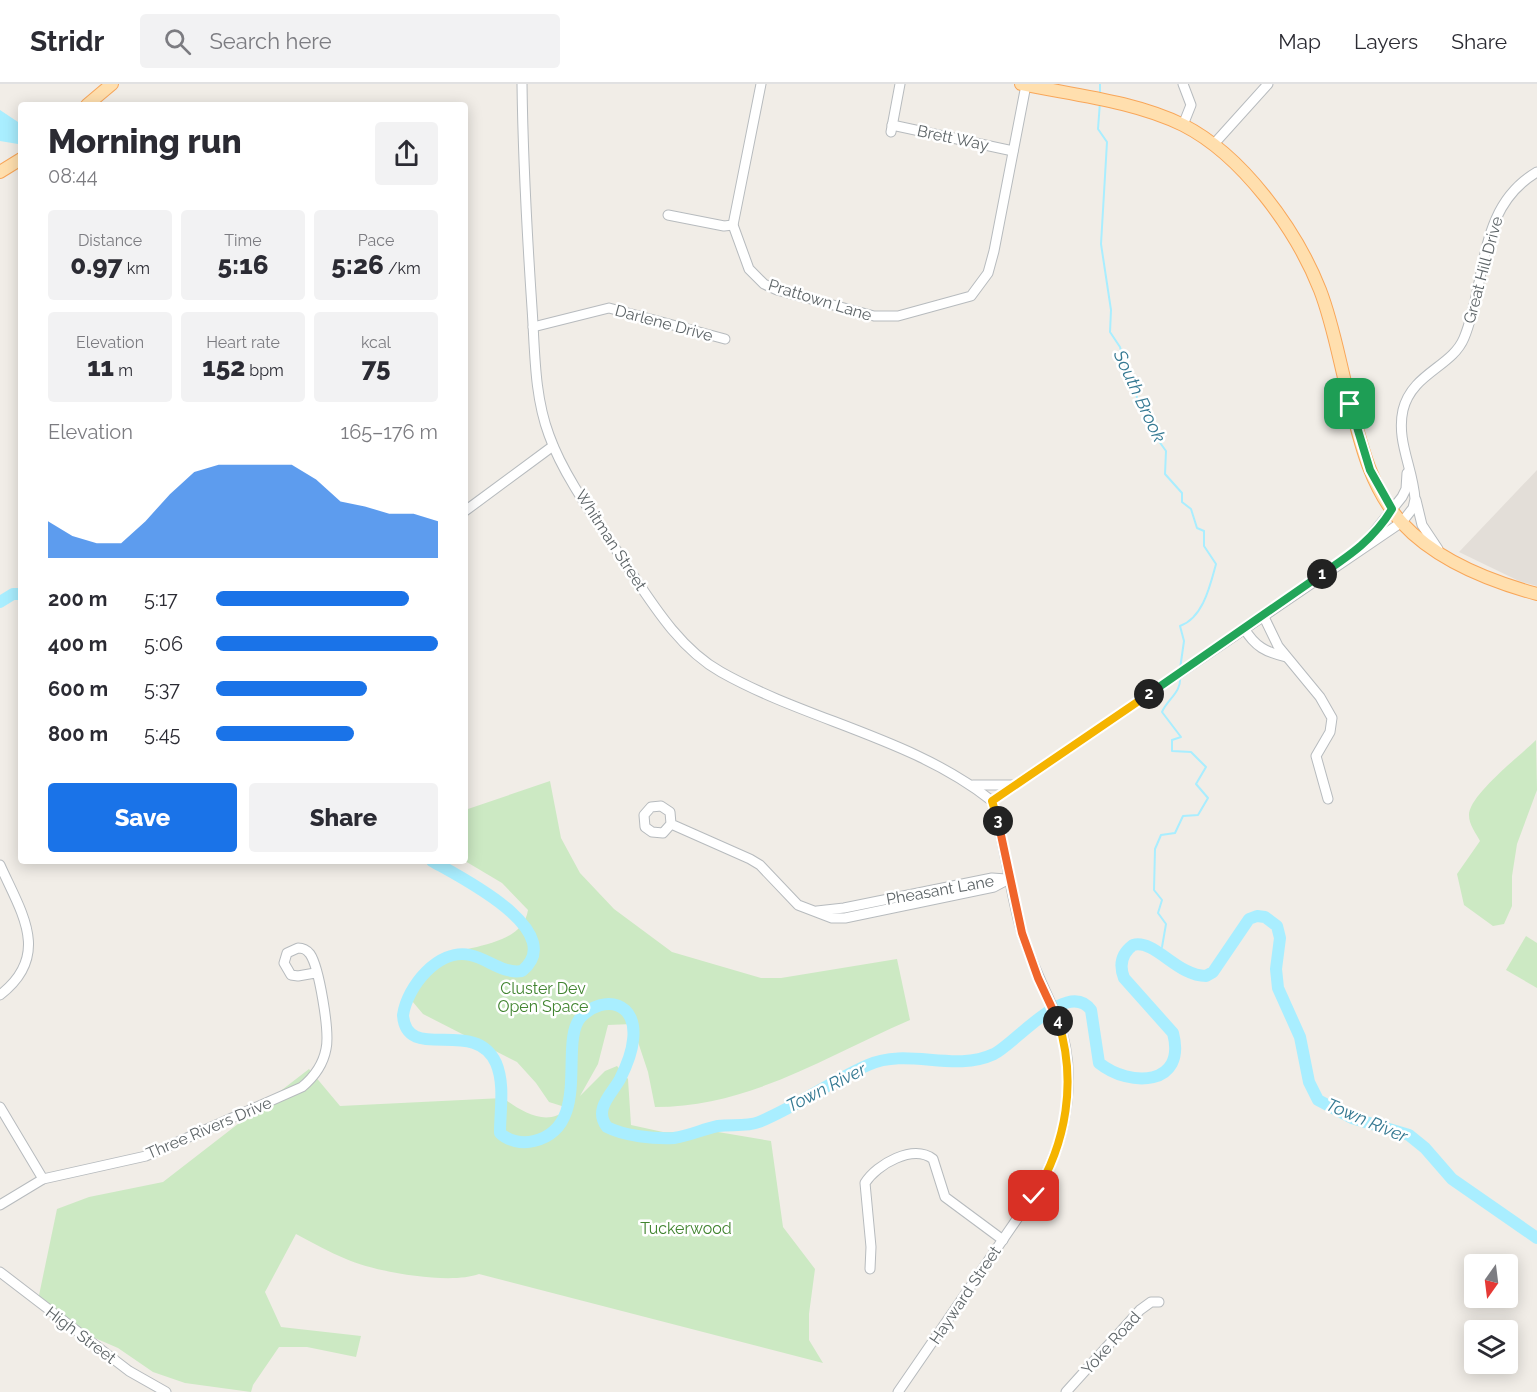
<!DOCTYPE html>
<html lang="en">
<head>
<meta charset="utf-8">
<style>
	:root { --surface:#fff; --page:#f2f2f3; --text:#2b2b33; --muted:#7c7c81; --line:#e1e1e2; --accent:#1a73e8 }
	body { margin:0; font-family:Raleway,sans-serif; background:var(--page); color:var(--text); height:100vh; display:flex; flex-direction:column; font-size:22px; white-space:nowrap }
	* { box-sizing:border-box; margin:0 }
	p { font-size:20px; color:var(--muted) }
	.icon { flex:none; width:33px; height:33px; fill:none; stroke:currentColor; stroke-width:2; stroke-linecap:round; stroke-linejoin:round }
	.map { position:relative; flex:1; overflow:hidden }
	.side { position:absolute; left:18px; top:18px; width:450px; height:762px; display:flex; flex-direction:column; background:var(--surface); border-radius:6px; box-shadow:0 3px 15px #0003 }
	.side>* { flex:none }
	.needle { width:39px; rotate:194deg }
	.fabs { position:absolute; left:1464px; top:1170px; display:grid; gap:12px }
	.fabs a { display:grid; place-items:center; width:54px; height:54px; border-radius:6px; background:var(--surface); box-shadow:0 3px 15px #0003; font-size:30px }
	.pin { position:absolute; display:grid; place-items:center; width:51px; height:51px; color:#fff; margin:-26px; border-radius:12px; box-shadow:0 3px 9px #0006 }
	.km { position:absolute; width:30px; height:30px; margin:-15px; border-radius:50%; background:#222; color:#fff; font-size:16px; line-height:30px; text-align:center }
	.round { display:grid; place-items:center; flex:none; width:63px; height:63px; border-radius:6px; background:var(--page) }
	.overview { display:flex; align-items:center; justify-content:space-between; height:102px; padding:0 30px }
	h1 { font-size:33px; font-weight:800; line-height:45px }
	.metrics { display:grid; grid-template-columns:repeat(3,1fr); gap:9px; height:102px; padding:6px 30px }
	.metrics div { display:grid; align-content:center; border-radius:6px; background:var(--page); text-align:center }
	.metrics b { font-size:26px; font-weight:800 }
	.metrics small { font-size:16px; font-weight:400 }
	.metrics p { font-size:16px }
	.chart { height:168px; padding:12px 30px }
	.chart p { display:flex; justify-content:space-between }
	.chart svg { width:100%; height:108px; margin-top:6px; fill:var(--accent); opacity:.7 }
	.primary-button { display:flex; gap:12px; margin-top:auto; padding:12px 30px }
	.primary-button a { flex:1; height:69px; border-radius:6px; background:var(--accent); color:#fff; font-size:24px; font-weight:800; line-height:69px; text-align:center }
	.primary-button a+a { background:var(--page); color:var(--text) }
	ul { padding:0 30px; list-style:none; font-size:20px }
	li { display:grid; grid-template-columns:96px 72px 1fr; align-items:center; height:45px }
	li i { height:15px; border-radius:8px; background:var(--accent) }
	header { display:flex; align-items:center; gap:36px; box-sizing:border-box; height:84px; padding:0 30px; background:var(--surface); border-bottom:2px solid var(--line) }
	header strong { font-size:28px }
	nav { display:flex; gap:33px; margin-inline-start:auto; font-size:21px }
	.search { width:420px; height:54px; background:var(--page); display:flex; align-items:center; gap:15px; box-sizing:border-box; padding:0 21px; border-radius:6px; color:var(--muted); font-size:22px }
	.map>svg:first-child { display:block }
	.education { fill:#e3ded8 }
	.green { fill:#cce9c3 }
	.water { fill:#a9eeff }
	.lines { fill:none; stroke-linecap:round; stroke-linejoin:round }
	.stream { stroke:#a9eeff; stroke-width:2 }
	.river { stroke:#a9eeff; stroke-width:12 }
	.minor-casing { stroke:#b7bbbe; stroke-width:11 }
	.major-casing { stroke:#f8a659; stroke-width:14 }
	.minor { stroke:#fff; stroke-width:9 }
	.major { stroke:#ffdfae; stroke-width:12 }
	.split-1-casing { stroke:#fff; stroke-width:12 }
	.split-2-casing { stroke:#fff; stroke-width:12 }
	.split-3-casing { stroke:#fff; stroke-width:12 }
	.split-4-casing { stroke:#fff; stroke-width:12 }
	.split-5-casing { stroke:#fff; stroke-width:12 }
	.split-1 { stroke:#22a559; stroke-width:8 }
	.split-2 { stroke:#22a559; stroke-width:8 }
	.split-3 { stroke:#f5b400; stroke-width:8 }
	.split-4 { stroke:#f0652b; stroke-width:8 }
	.split-5 { stroke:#f5b400; stroke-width:8 }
	.labels { text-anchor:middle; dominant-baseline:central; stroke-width:5; stroke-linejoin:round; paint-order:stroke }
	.street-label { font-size:16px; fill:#5e6568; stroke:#fff }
	.park-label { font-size:16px; fill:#418430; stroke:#fff }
	.water-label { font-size:18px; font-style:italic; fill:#357992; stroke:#fff }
</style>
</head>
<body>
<header>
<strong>Stridr</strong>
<div class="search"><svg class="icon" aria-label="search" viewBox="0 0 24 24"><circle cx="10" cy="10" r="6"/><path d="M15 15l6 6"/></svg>Search here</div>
<nav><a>Map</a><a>Layers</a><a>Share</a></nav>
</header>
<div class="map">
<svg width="1537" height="1308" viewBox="0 0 1537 1308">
	<rect width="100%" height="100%" fill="#f1ede7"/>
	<polygon class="education" points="1537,386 1537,502 1519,497 1459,468"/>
	<g class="green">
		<path d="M1536,656L1537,706L1517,760L1512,792V822L1504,840L1493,842L1464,821L1457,790L1480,757C1476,749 1469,741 1469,731C1469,711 1521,671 1536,656Z"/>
		<path d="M550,697L561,754L580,789L614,825L672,868L761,894H781L897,875L910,936C826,972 750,1023 655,1023L648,988L632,940L608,941L598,980L580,1012L605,987L617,982L628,995L631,1041L663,1048H718L771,1057L783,1143L815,1185L809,1230V1256L823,1279L479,1190C450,1201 375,1188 346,1175C329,1168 313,1159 296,1150L265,1208L281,1243L361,1252L356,1273L307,1263H279L253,1301L251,1308L185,1299L153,1288L118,1264L74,1245L37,1221L57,1125L89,1113L163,1098L309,985L340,1022L503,1014C522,1028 548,1044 568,1024L549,1018L536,999L517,978L423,930L407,911C413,897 421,883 435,875C463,861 522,864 528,826L502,799L465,777V726Z"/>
		<polygon points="1526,852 1537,859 1537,904 1506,886"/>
	</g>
	<polygon class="water" points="0,26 21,40 21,65 18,60 0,57"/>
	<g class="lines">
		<g class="stream">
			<polyline points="1100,9 1100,0"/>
			<path d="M1100,18L1098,45L1107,58L1101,160L1111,226L1110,248L1120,263L1127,289L1135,301L1137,314L1145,323L1153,349L1166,367L1165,390L1182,409V418L1191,425L1197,444L1204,447V462L1216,480C1210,502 1203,534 1180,542L1184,557L1180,585"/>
			<path d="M1158,868L1162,863L1166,840L1158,829L1162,816L1154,806L1155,765L1161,751L1175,749L1183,732L1198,731L1208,714L1196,700L1206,683L1191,668L1172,667V656L1181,653L1162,628C1168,614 1182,609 1180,591"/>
		</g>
		<g class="river">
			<polyline points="0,518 13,510 21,510"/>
			<path d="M432,777C458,792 570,847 522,887C502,890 489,875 470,871C438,864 407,903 403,931C406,980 475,932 496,979C505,1000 500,1026 500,1049C508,1057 522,1060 534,1057C593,1043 558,958 581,933C605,909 638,919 633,956C632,969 626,983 620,995C612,1010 593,1025 607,1043C624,1052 654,1055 674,1054C689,1052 703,1045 718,1042C731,1040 746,1043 759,1038C796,1023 831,997 868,981C908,963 953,989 994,970C1016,959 1068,894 1091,926L1099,979C1130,1004 1187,1002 1173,949L1124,894C1119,881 1121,870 1133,861C1155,855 1177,892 1206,892L1213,888L1249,835L1257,832L1265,833L1277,842L1280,854L1276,885L1278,904L1300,953L1309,998L1318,1016L1352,1034L1409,1051L1425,1064L1452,1095L1537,1154"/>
		</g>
		<defs>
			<g id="minor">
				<path d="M522,0C523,75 527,150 532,224C535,266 534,311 549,351C565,396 601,442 627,482C653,521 680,565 721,588C808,637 913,654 992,717"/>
				<polyline points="761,0 733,141 749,185 764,200 777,206 874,232 898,232 971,212 988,189 994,167 1026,1"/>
				<polyline points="892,41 1013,67"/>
				<polyline points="1183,41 1191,21 1183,0"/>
				<polyline points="891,48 900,0"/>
				<polyline points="1213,61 1268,0"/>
				<polyline points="668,131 724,142 733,141"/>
				<polyline points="533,243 609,224 725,255"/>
				<polyline points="1416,416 1422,441 1438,465"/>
				<polyline points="465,427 553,362"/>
				<polyline points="1366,458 1402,413 1406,405 1407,389"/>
				<polyline points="1263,531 1278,562 1320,613 1332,634 1330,648 1316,672 1328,715"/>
				<path d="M1244,544C1255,563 1266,568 1286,573"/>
				<polyline points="973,701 1012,701"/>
				<polyline points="671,740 670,728 661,722 651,723 644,731 645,743 652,748 663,749 671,740 750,775 760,781 798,821 832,834 845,834 994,803 1009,795"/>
				<path d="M0,781C21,828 52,871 0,911"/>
				<polyline points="817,827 844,824 992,794 1006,795"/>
				<polyline points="0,1023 43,1095"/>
				<path d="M0,1121L43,1095L146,1072L302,1003C314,993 323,981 326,965C330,948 319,883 310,870C306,865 303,864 298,864L287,869L284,879L291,891L298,892L315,889"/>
				<path d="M870,1185L871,1163L865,1099C877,1080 913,1060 933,1075L945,1113L1003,1156"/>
				<polyline points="0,1188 129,1287 166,1308"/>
				<path d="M898,1308L1039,1103C1068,1052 1079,986 1056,931C1044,903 1030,876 1021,846C1009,804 1005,759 992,717L1402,438L1413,424L1415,415C1413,384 1396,357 1403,326C1412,289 1452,283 1464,254C1488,196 1476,124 1537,88"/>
				<polyline points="1066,1308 1140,1226 1151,1218 1159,1218"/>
			</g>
			<g id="major">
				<path d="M1021,0C1074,11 1134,17 1183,41C1242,71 1296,145 1320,206C1332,237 1338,270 1346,302C1359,351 1367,400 1402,439C1436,476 1489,497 1537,510"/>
				<polyline points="87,21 112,0"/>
				<polyline points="0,88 21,75"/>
			</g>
		</defs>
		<use href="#minor" class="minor-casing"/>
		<use href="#major" class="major-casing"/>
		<use href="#minor" class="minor"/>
		<use href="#major" class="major"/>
	</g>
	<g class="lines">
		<defs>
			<path id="split-1" d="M1322,490C1350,471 1374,455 1392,425L1370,386L1350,320"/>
			<polyline id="split-2" points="1149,610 1322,490"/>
			<polyline id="split-3" points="998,737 992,717 1149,610"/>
			<polyline id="split-4" points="998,737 1022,849 1038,894 1058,937"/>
			<path id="split-5" d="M1034,1112C1067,1059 1077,996 1058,937"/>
		</defs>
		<use href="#split-1" class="split-1-casing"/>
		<use href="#split-2" class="split-2-casing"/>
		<use href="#split-3" class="split-3-casing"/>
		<use href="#split-4" class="split-4-casing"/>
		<use href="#split-5" class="split-5-casing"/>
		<use href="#split-1" class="split-1"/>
		<use href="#split-2" class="split-2"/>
		<use href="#split-3" class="split-3"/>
		<use href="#split-4" class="split-4"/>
		<use href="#split-5" class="split-5"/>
	</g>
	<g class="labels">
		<g class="street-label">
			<text transform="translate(953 54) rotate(12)">Brett Way</text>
			<text transform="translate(1483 186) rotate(-75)">Great Hill Drive</text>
			<text transform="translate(820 216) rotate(17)">Prattown Lane</text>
			<text transform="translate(664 239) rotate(15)">Darlene Drive</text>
			<text transform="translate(611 456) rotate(57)">Whitman Street</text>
			<text transform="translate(940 806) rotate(-10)">Pheasant Lane</text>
			<text transform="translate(209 1044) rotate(-23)">Three Rivers Drive</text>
			<text transform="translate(965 1211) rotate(-56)">Hayward Street</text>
			<text transform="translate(81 1251) rotate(37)">High Street</text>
			<text transform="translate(1111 1259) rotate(-48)">Yoke Road</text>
		</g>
		<g class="park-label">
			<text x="543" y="904">Cluster Dev<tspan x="543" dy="18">Open Space</tspan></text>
			<text x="686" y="1144">Tuckerwood</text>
		</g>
		<g class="water-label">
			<text transform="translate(1140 312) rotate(65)">South Brook</text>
			<text transform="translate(826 1003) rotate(-27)">Town River</text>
			<text transform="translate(1367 1036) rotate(23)">Town River</text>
		</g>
	</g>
</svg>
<div class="fabs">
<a><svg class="needle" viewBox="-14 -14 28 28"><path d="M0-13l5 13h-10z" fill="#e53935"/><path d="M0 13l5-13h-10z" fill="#7c7c81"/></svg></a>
<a><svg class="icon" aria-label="layers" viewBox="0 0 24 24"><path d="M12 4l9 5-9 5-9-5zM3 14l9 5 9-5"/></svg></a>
</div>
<div class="pin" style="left:1350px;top:320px;background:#1e9e55"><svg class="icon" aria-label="arrive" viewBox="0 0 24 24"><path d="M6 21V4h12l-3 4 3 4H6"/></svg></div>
<div class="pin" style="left:1034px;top:1112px;background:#d93025"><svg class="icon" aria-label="check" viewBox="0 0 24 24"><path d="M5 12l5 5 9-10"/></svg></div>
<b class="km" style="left:1322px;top:490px">1</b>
<b class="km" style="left:1149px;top:610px">2</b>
<b class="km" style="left:998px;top:737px">3</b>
<b class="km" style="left:1058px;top:937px">4</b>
<section class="side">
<div class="overview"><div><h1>Morning run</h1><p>08:44</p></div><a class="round"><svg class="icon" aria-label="share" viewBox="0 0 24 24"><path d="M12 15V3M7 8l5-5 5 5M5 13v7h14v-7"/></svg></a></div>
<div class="metrics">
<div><p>Distance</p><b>0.97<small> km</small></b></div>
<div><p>Time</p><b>5:16</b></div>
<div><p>Pace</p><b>5:26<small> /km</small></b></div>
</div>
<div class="metrics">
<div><p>Elevation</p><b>11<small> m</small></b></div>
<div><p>Heart rate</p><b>152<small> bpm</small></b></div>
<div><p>kcal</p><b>75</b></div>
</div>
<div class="chart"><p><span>Elevation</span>165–176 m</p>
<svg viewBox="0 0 160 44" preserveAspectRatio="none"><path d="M0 44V29L10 35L20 38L30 38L40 29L50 18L60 9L70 6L80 6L90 6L100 6L110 12L120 21L130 23L140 26L150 26L160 29V44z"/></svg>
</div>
<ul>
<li><b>200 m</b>5:17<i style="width:87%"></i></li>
<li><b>400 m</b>5:06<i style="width:100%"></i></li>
<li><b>600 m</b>5:37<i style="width:68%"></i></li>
<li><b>800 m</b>5:45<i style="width:62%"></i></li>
</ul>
<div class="primary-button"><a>Save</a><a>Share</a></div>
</section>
</div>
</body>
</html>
